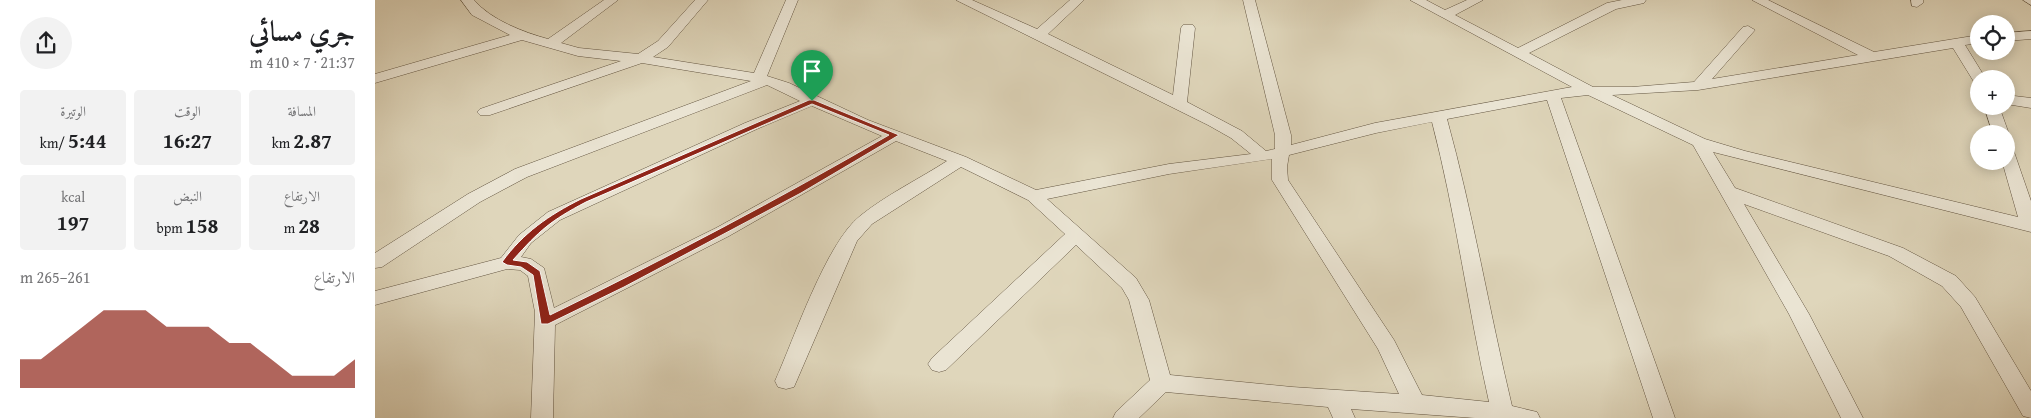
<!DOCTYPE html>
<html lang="ar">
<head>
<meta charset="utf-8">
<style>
	:root { --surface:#fff; --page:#f2f2f2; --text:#202124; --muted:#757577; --accent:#8f2418 }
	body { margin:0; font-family:"Gentium Book Plus",Amiri,serif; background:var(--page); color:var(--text); direction:rtl; height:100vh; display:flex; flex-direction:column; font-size:19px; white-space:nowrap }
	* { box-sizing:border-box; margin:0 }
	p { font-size:16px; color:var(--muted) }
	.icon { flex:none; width:28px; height:28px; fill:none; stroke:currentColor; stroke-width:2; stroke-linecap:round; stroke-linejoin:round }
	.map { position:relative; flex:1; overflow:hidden; direction:ltr }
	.panel { display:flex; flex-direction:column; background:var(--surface); width:375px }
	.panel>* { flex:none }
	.tools { position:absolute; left:1595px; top:15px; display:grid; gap:10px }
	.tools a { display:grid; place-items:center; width:45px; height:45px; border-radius:50%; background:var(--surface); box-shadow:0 2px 12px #0003; font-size:25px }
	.pin { position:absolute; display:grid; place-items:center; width:42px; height:42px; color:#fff; margin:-51px -21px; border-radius:50% 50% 50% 0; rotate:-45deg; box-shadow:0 0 5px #0007 }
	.pin .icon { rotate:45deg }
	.round { display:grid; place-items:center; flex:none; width:52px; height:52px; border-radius:26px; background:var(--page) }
	.summary { display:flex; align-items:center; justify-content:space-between; height:85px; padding:0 20px }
	h1 { font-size:28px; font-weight:600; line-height:38px }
	.stats { display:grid; grid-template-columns:repeat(3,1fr); gap:8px; height:85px; padding:5px 20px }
	.stats div { display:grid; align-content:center; border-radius:5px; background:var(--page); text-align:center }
	.stats b { font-size:21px; font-weight:600 }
	.stats small { font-size:14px; font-weight:400 }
	.stats p { font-size:14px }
	.chart { height:140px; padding:10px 20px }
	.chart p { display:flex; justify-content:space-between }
	.chart svg { width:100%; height:90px; margin-top:5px; fill:var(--accent); opacity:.7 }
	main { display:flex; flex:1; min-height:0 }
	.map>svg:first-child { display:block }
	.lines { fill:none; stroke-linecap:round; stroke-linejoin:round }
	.minor-casing { stroke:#645642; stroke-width:1 }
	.minor { fill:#eae4d3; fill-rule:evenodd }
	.route { fill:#8f2418; stroke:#fff; fill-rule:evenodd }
</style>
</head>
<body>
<main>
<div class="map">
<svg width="1656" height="418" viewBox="0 0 1656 418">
	<rect width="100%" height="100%" fill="#dfd6bb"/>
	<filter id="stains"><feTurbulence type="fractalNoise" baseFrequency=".004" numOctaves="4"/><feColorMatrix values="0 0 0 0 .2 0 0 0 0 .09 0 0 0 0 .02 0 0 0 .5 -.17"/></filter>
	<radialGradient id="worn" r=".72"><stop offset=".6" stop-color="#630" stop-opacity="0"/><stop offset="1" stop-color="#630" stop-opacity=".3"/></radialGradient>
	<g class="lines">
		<defs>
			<g id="minor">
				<path d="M86,0H99C116,20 148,32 173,39L229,0H243L186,43L204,48L263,54L283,41L320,0H333L293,47L278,57L379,73L411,0H423L392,76L414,83L493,120L591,157L661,190L794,164L876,154L856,138L833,125L581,0H597L662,29L695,0H709L673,34L798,95L806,28L808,25H818L820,28L812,102L867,131L891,151L900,149V135L868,0H880L916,135V145L1000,123L1197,87L1035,0H1051L1070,10L1092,0H1108L1080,15L1143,48L1232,3L1247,0H1271L1269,3L1241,9L1154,53L1218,87H1257L1319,82L1368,27L1373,26L1380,30L1337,79L1483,55L1377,0H1393L1499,52L1604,35V43L1590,45L1611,79H1604V83L1599,82L1578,48L1323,90L1237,95L1330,139L1370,151L1643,217L1627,161H1631V144L1637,146L1656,201V232L1338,152L1360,188L1528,248L1581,276L1600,297L1656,391V418L1648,416L1586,307L1567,286L1514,256L1369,204L1434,314L1488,418H1466L1414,314L1318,145L1213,95L1186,98L1300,418H1278L1172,100L1072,119C1098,213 1114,310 1137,406L1162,412L1165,418H1100L976,409L980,418H958L953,407L791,392L764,418H738L741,412L775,380L754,300L747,288L701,245L571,370L564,372L557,370L553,364L557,358L690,234L653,200L586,167L497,224L482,241L419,387L411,389L403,387L400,381C419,339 451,243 485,216C511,195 544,179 572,161L521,141L354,236L180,325L178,418H156L160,312L153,276L145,270L132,269L0,305V291L126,258L144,235L173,212L370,123L425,101L392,85L152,177L105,202L7,267L0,268V253L93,194L140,169L376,81L267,63L115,115H105L102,112L105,109L246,61L203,56L147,40L0,83V74L135,35L97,15ZM437,106L507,136L341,228L179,308L169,268L156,259L146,257L156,243L185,220L382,129ZM1057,122C1081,214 1093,309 1114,402L1047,395L1019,340L913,180L912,167L914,155L1001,133ZM897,159V180L1003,349L1024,394L917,387L795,375L774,300L761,278L672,199L794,174Z"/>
				<polygon points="1536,0 1548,0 1548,3 1542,7 1537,6"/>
				<polygon points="1648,0 1656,0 1656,5"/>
				<polygon points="1656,31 1656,39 1631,41 1631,33"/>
				<polygon points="1631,95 1656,98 1656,108 1631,104"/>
				<polygon points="1609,106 1624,106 1634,134 1632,137 1631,134 1618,134"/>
			</g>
		</defs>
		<use href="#minor" class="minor-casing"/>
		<use href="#minor" class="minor"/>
	</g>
	<path class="route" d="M434,100H439L524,135L426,193L249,287L173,324H166L158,275L146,267L132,265L127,262C148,233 174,215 206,199ZM437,104L514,135C404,199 290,259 175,315L165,271L152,262L138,260C165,230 175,221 211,202Z"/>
	<rect width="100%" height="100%" filter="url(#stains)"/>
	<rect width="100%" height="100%" fill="url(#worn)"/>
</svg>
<div class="tools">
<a><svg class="icon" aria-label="locate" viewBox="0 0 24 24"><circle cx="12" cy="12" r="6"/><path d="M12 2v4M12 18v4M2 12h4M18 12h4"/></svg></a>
<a>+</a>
<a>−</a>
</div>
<div class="pin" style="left:437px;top:101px;background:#1e9e55"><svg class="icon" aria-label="arrive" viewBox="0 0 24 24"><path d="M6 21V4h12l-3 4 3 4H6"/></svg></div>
</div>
<section class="panel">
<div class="summary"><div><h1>جري مسائي</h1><p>21:37 · 7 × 410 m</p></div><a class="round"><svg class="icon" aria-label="share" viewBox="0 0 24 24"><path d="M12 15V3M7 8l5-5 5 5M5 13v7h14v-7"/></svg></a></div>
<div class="stats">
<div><p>المسافة</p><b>2.87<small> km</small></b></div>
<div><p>الوقت</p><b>16:27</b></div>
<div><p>الوتيرة</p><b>5:44<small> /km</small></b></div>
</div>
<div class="stats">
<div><p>الارتفاع</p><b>28<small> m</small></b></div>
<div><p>النبض</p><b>158<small> bpm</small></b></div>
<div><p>kcal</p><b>197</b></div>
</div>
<div class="chart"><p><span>الارتفاع</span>261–265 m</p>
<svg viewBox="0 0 160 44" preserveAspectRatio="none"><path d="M0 44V30L10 30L20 22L30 14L40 6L50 6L60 6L70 14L80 14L90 14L100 22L110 22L120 30L130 38L140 38L150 38L160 30V44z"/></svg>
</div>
</section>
</main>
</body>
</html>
